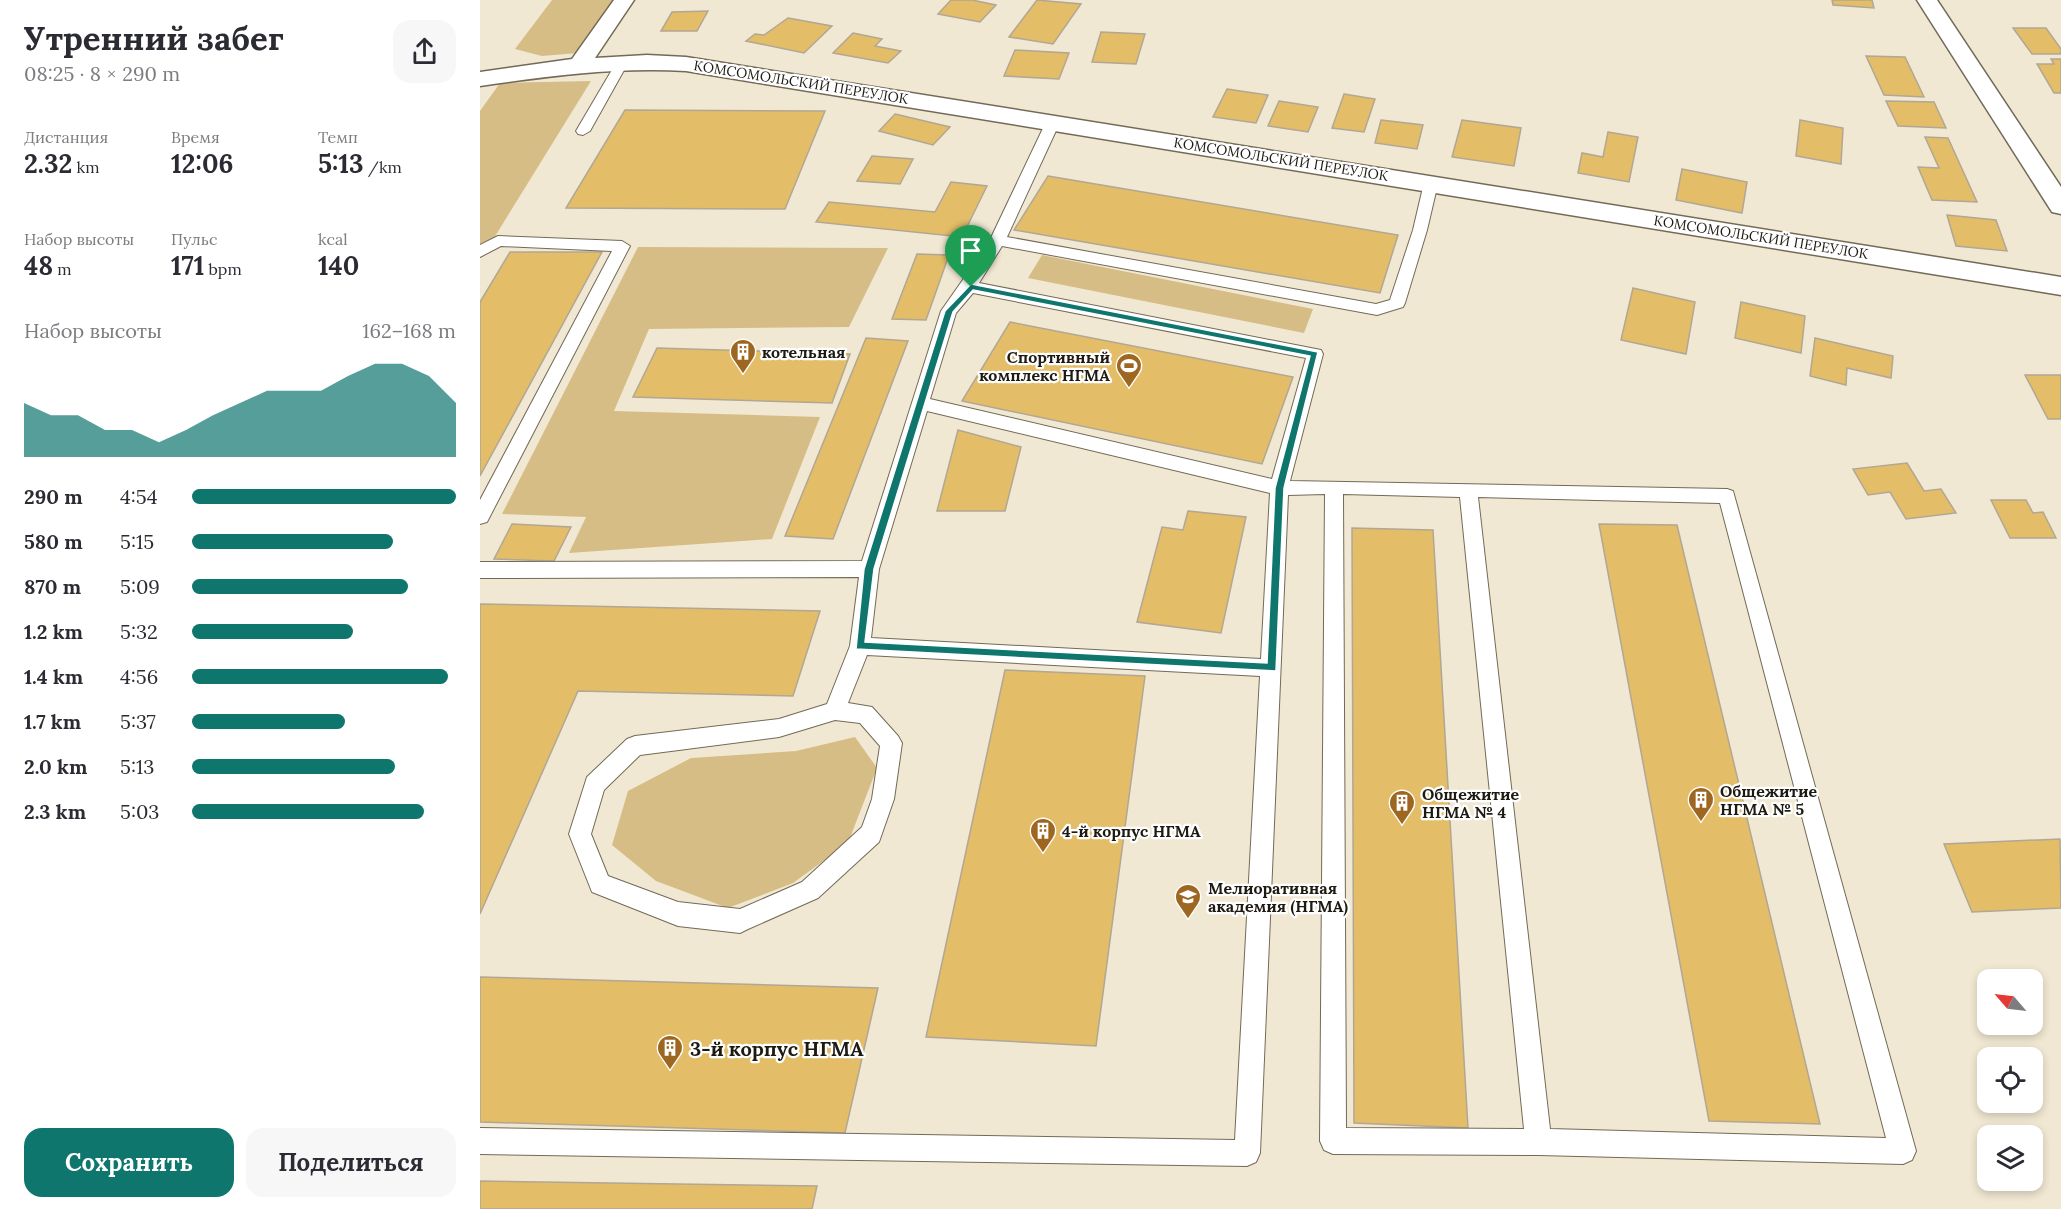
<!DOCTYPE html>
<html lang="ru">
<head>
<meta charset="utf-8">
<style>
	:root { --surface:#fff; --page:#f7f7f7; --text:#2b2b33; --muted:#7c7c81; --accent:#0f766e }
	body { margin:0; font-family:Lora,serif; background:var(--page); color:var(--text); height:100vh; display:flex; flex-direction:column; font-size:22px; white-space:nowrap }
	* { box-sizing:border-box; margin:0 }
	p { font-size:20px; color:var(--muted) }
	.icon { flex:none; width:33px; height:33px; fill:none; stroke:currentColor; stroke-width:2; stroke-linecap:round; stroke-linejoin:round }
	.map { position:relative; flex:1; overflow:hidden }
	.side { display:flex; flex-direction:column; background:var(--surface); width:480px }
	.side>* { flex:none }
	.needle { width:39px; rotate:298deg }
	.tools { position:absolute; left:1497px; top:969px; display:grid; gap:12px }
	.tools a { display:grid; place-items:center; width:66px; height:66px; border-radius:12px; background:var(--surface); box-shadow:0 3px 9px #0003; font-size:30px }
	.pin { position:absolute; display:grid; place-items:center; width:51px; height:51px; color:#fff; margin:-62px -26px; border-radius:50% 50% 50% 0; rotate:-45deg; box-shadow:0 0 6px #0007 }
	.pin .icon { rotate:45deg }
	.round { display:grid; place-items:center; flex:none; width:63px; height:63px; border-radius:18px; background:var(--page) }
	.headline { display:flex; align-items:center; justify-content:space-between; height:102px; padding:0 24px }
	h1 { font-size:33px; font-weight:700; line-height:45px }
	.stats { display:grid; grid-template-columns:repeat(3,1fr); gap:9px; height:102px; padding:6px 24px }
	.stats div { display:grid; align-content:center }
	.stats b { font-size:26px; font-weight:700 }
	.stats small { font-size:16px; font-weight:400 }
	.stats p { font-size:16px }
	.chart { height:168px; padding:12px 24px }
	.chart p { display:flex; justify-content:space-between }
	.chart svg { width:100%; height:108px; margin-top:6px; fill:var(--accent); opacity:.7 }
	.action { display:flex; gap:12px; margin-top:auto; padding:12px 24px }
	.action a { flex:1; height:69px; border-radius:18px; background:var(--accent); color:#fff; font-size:24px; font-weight:700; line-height:69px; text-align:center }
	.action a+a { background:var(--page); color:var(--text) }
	ul { padding:0 24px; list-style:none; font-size:20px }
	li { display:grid; grid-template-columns:96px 72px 1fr; align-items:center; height:45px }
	li i { height:15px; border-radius:8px; background:var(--accent) }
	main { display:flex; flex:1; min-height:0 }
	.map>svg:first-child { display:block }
	.green { fill:#d6bd86 }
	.building { fill:#e3bd68; stroke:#b1a794; stroke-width:1.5 }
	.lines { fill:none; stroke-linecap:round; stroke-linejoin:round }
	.lane-casing { stroke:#726a57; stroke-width:2 }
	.street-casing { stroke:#726a57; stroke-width:3 }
	.lane { fill:#fff; fill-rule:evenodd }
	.street { fill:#fff; fill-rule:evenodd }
	.route { fill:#0f766e; stroke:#fff; stroke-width:1.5; fill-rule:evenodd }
	.labels { text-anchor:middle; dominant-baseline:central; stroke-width:4.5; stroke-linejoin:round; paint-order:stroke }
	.far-street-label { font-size:14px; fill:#1d1a12; stroke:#fff }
	.poi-label { font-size:16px; font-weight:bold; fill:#1d1a12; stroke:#fff; text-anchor:start }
	.near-poi-label { font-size:20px; font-weight:bold; fill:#1d1a12; stroke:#fff; text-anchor:start }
</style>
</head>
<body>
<main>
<section class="side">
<div class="headline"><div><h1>Утренний забег</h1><p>08:25 · 8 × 290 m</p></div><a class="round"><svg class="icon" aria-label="share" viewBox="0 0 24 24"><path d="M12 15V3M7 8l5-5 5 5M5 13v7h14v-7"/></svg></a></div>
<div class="stats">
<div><p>Дистанция</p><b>2.32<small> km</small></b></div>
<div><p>Время</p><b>12:06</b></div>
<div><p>Темп</p><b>5:13<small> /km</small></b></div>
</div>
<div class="stats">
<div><p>Набор высоты</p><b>48<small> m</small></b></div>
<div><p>Пульс</p><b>171<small> bpm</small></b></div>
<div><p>kcal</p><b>140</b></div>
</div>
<div class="chart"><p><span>Набор высоты</span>162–168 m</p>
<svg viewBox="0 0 160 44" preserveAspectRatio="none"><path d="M0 44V22L10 27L20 27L30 33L40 33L50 38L60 33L70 27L80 22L90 17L100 17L110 17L120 11L130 6L140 6L150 11L160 22V44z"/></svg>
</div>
<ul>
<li><b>290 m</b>4:54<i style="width:100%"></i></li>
<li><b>580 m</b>5:15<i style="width:76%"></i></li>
<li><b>870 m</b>5:09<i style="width:82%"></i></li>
<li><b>1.2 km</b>5:32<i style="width:61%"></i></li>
<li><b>1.4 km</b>4:56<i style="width:97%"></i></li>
<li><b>1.7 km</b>5:37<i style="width:58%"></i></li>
<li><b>2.0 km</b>5:13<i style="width:77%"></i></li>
<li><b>2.3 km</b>5:03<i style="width:88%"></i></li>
</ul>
<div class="action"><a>Сохранить</a><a>Поделиться</a></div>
</section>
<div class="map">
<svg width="1581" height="1209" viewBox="0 0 1581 1209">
	<rect width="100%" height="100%" fill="#f1e8d3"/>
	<g class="green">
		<polygon points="72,0 133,0 98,53 62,56 35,49"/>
		<polygon points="111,81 14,238 0,246 0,111 20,83"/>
		<polygon points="158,247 408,248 369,327 169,329 134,411 340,417 292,539 89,553 106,517 22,514"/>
		<polygon points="562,255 833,309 824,333 548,278"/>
		<polygon points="375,737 397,768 368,843 313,883 248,908 176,881 132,845 148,791 211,758 316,751"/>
	</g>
	<g class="building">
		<polygon points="471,0 492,0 516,5 500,22 458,14"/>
		<polygon points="557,0 601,4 573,44 529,37"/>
		<polygon points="1352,0 1392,0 1394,8 1353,5"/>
		<polygon points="228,11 217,31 181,31 192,12"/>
		<polygon points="308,18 352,26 324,53 266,41 275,34 284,35"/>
		<polygon points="1533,28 1566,28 1581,49 1581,54 1552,54"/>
		<polygon points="621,32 665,34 656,64 612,62"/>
		<polygon points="373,33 402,39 395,46 421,51 408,63 353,53"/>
		<polygon points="535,50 589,53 579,79 524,76"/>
		<polygon points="1386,56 1425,57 1444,97 1404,95"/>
		<polygon points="1571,59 1581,59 1581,93 1574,93 1557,64 1574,64"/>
		<polygon points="747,89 788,95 776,123 733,117"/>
		<polygon points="864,94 895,99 884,132 852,128"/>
		<polygon points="799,101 838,107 828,132 788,126"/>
		<polygon points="1406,101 1454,102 1466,128 1418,126"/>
		<polygon points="145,110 345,111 305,209 86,208"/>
		<polygon points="415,114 470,127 453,145 399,131"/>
		<polygon points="901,120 943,125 937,149 895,143"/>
		<polygon points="982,120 1041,128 1034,166 972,157"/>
		<polygon points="1320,120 1363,128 1361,164 1316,156"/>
		<polygon points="1128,132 1158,137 1149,182 1098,173 1102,153 1123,157"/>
		<polygon points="1445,137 1468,138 1497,202 1452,200 1438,167 1459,168"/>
		<polygon points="392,156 433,159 420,184 377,181"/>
		<polygon points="1202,169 1267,182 1262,213 1196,200"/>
		<polygon points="568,176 918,235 900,293 534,230"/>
		<polygon points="471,182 507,186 482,237 336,222 349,202 455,212"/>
		<polygon points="1467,215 1516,220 1527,251 1476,246"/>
		<polygon points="30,252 122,252 0,476 0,302"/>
		<polygon points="437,254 469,255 446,320 412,319"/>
		<polygon points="1153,288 1215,302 1206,354 1141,340"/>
		<polygon points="1261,302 1325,316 1321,353 1255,338"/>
		<polygon points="530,322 813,377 782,464 482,401"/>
		<polygon points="386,338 428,341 353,539 305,536"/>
		<polygon points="1335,338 1413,356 1411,378 1367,368 1366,385 1330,376"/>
		<polygon points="177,348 370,354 352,403 153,397"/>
		<polygon points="1545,375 1581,375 1581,419 1568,419"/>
		<polygon points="478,430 541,447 525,511 457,511"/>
		<polygon points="1427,463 1444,491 1461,489 1476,513 1426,519 1410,492 1388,495 1373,469"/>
		<polygon points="1511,500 1546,500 1553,513 1563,512 1576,538 1530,538"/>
		<polygon points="708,511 766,517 741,633 657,622 682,527 703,530"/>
		<polygon points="32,524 91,527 74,561 14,559"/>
		<polygon points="1119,524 1197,525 1340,1124 1229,1121"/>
		<polygon points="872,528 953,530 988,1128 874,1123"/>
		<polygon points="0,604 340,611 313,696 98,691 0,914"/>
		<polygon points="525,670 665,676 616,1046 446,1037"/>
		<polygon points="1580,839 1581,908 1492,912 1464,844"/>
		<polygon points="0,977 398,988 365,1133 0,1122"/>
		<polygon points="0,1181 337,1186 332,1209 0,1209"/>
	</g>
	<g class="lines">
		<defs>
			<g id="lane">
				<polygon points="142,59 148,63 110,131 103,135 98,134 96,131 136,63"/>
				<path d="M573,118L580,122L527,237L896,304L910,300L933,230L944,183L951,179L958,183L947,230L925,303L923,307L897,315L522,246L499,283L841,350L843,354L810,481L1247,489L1253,491L1436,1151L1432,1160L1423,1164L1058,1155L853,1154L844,1150L840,1141L845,494L808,495L780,1153L776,1162L767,1166L0,1154V1128L755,1140L780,676L387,655L368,703L392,707L418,736L422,743L414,799L399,842L338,898L268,929L260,933L198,926L112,892L89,834L107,777L147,739L155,736L299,719L347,704L370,646L379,577L0,578V562L382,561L461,311L508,244L566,122ZM493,293L826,358L792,479L450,399L476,313ZM447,411L790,493L781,659L391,638L399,569ZM863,494L980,497L1044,1129L866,1128ZM998,497L1240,503L1406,1138L1070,1129ZM355,720L380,723L400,746L392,799L382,827L322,882L260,909L198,902L128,876L111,834L124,790L160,755L299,737Z"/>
				<polygon points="18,236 142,241 150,246 7,522 0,524 0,500 132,251 21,246 0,257 0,245"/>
			</g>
			<g id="street">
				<path d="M134,0H154L115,58L167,55L206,57L1581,277V295L206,71C136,67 69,76 0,86V72L92,59Z"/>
				<polygon points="1437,0 1457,0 1581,187 1581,214 1572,212"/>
			</g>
		</defs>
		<use href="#lane" class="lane-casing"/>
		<use href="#street" class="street-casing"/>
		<use href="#lane" class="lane"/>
		<use href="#street" class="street"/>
	</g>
	<path class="route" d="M491,284L838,352L804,488L796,671L376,649L384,569L465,311ZM493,290L830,356L795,488L787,663L385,642L394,569L473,312Z"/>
	<defs>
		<symbol id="building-pin" viewBox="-11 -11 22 30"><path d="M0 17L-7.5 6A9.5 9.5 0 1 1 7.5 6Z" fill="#9e6721" stroke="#fff"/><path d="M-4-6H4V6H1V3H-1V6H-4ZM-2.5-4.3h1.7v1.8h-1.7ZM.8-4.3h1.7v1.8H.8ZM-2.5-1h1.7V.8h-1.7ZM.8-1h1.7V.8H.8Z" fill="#fff"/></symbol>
		<symbol id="stadium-pin" viewBox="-11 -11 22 30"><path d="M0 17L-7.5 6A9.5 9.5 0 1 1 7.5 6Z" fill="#9e6721" stroke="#fff"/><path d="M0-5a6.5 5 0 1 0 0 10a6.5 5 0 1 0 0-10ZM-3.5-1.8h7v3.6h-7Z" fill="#fff"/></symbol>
		<symbol id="university-pin" viewBox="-11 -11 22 30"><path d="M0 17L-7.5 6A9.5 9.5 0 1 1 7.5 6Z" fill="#9e6721" stroke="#fff"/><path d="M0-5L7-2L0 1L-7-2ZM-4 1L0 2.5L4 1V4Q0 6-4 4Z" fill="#fff"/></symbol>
	</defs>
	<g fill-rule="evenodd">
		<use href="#building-pin" x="248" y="337" width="30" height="40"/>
		<use href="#stadium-pin" x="634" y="351" width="30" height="40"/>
		<use href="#building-pin" x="1206" y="785" width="30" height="40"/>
		<use href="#building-pin" x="907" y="788" width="30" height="40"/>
		<use href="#building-pin" x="548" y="816" width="30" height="40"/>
		<use href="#university-pin" x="693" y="882" width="30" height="40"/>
		<use href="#building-pin" x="175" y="1033" width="30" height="40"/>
	</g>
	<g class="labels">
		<g class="far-street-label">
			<text transform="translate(321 82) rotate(9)">КОМСОМОЛЬСКИЙ ПЕРЕУЛОК</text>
			<text transform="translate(801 159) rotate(9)">КОМСОМОЛЬСКИЙ ПЕРЕУЛОК</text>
			<text transform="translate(1281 237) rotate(9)">КОМСОМОЛЬСКИЙ ПЕРЕУЛОК</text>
		</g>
		<g class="poi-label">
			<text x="282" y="352">котельная</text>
			<text x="630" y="357" text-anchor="end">Спортивный<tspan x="630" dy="18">комплекс НГМА</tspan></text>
			<text x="1240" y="791">Общежитие<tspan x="1240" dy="18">НГМА № 5</tspan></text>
			<text x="942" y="794">Общежитие<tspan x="942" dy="18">НГМА № 4</tspan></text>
			<text x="582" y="831">4-й корпус НГМА</text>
			<text x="728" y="888">Мелиоративная<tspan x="728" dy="18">академия (НГМА)</tspan></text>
		</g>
		<g class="near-poi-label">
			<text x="210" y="1048">3-й корпус НГМА</text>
		</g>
	</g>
</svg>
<div class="tools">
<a><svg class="needle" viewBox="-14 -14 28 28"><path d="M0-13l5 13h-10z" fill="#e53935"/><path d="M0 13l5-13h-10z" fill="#7c7c81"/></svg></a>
<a><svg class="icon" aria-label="locate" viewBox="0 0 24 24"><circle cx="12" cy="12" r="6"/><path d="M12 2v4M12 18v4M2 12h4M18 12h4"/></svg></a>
<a><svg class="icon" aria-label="layers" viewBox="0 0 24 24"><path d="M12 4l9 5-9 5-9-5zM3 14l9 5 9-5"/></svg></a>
</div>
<div class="pin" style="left:491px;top:287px;background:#1e9e55"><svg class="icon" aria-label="arrive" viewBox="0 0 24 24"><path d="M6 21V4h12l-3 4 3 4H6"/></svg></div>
</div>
</main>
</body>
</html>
